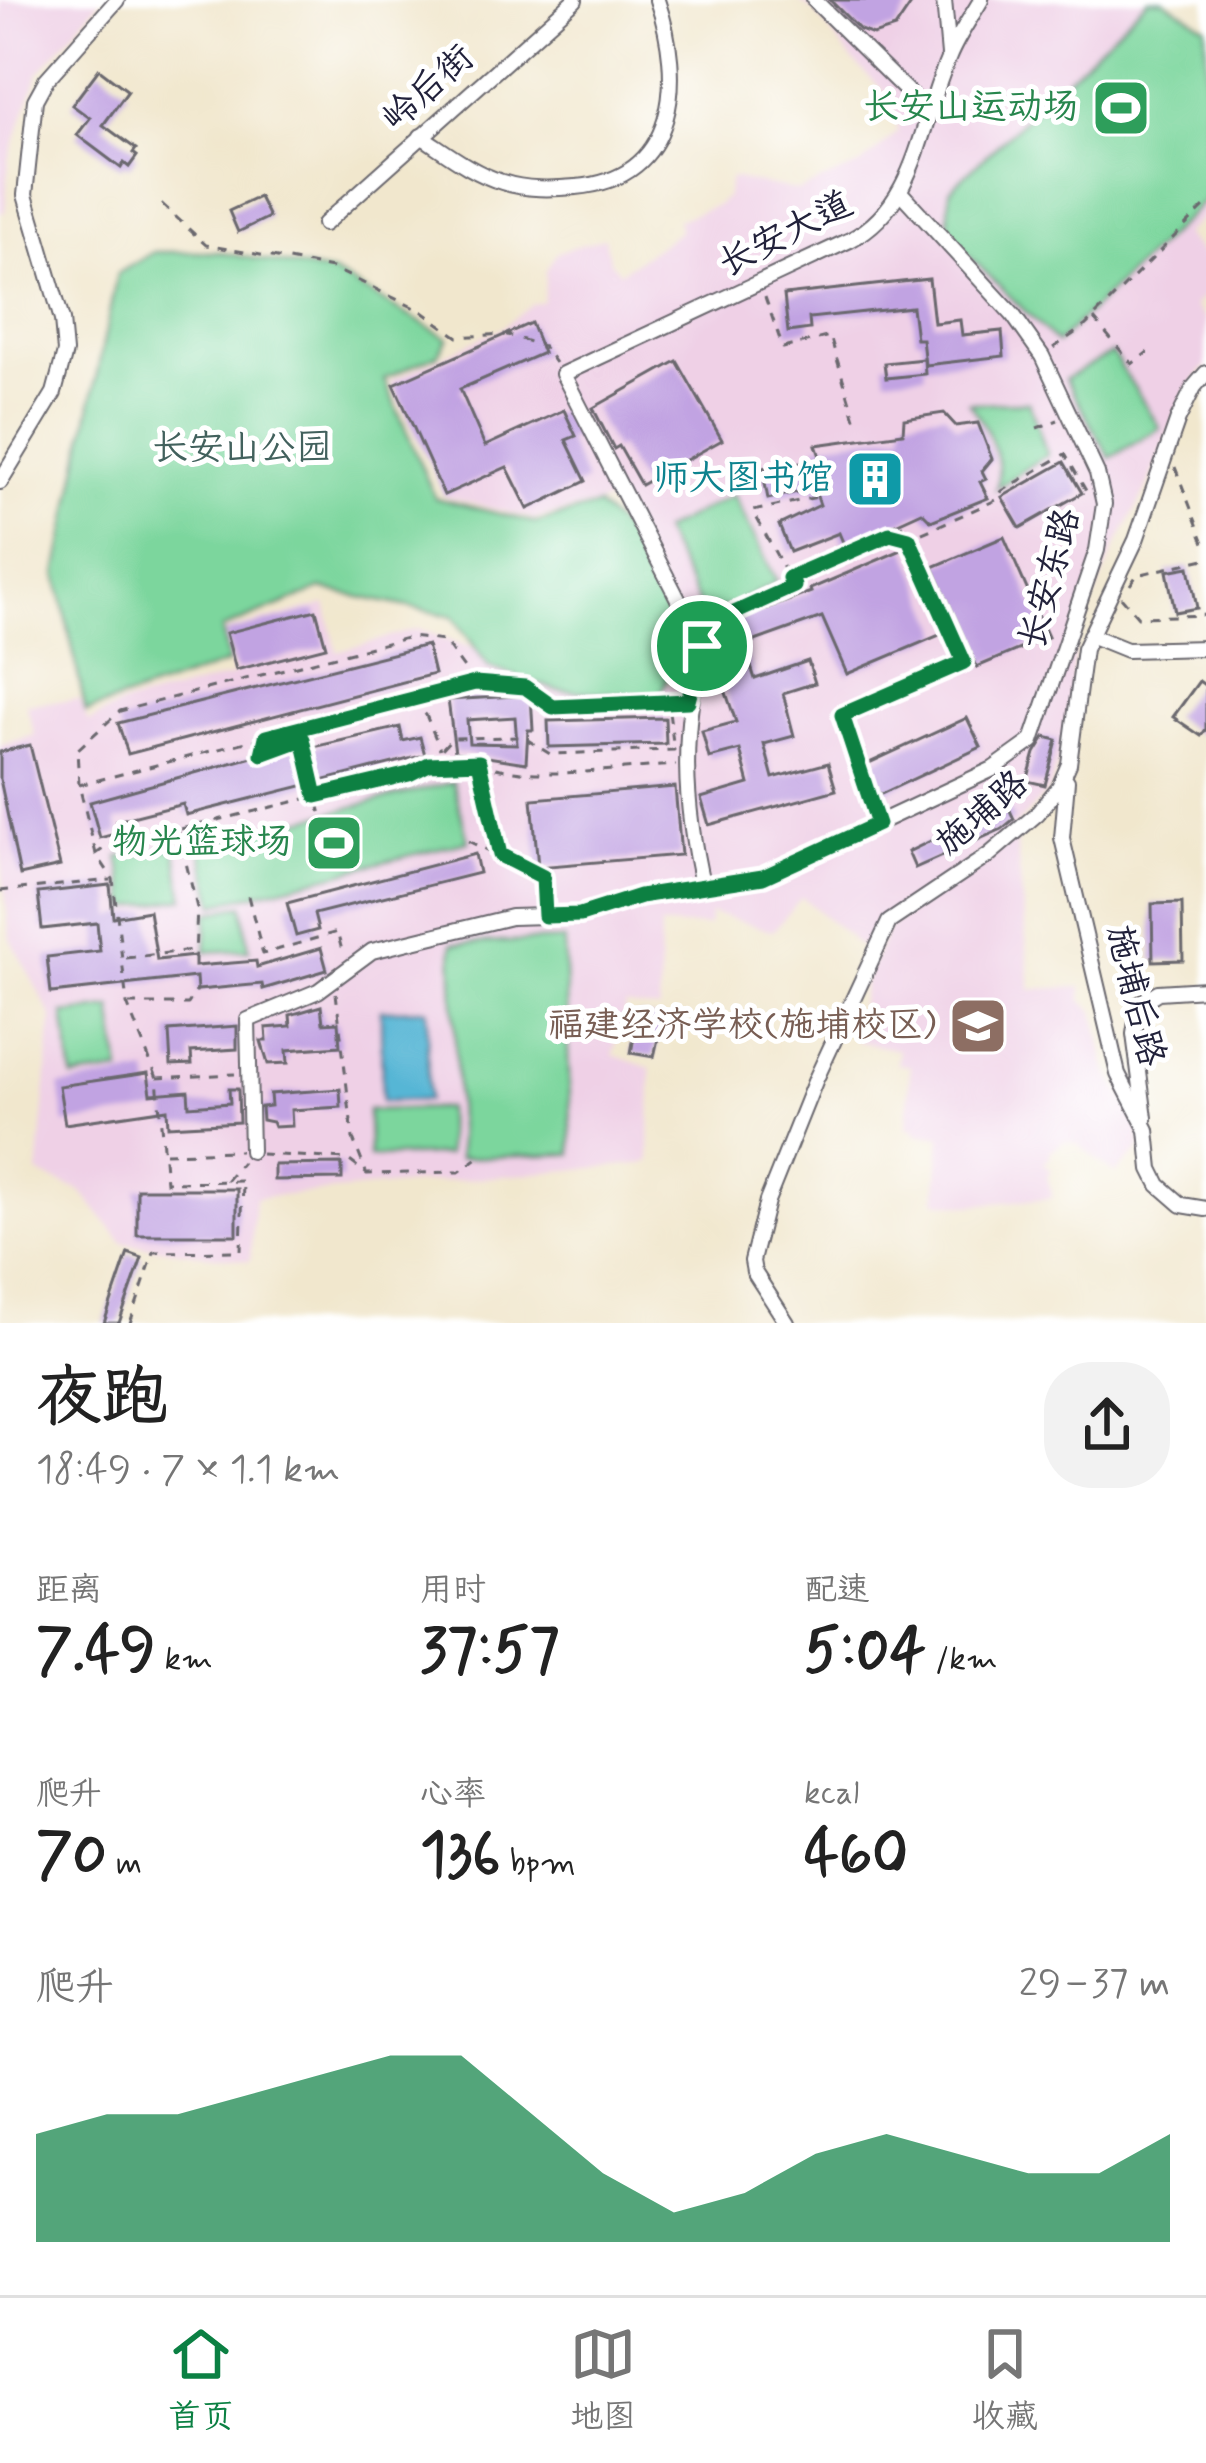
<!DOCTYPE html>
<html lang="zh">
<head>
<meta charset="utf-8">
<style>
	:root { --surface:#fff; --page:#f2f2f2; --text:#222; --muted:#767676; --line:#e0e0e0; --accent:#0b8043 }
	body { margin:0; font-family:Mynerve,"LXGW WenKai TC",sans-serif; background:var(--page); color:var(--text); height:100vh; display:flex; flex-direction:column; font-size:45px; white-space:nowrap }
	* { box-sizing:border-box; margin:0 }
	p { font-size:39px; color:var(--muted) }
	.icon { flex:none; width:66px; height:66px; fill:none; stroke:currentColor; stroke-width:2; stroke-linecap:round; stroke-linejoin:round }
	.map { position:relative; height:1323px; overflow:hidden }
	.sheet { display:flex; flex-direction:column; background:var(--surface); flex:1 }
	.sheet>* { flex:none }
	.pin { position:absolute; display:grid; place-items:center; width:102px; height:102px; color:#fff; margin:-51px; border:6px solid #fff; border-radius:50%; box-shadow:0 3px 12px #0007 }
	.round { display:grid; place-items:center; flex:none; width:126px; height:126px; border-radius:48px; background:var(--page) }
	.summary { display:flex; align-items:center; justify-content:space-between; height:204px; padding:0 36px }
	h1 { font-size:66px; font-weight:700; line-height:90px }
	.stats { display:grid; grid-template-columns:repeat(3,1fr); gap:18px; height:204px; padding:12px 36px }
	.stats div { display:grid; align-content:center }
	.stats b { font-size:60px; font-weight:700 }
	.stats small { font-size:33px; font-weight:400 }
	.stats p { font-size:33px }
	.chart { height:336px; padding:24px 36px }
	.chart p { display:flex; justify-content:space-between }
	.chart svg { width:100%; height:216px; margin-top:12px; fill:var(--accent); opacity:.7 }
	.dock { display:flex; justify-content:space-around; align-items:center; height:168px; border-top:3px solid var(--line); background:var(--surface); font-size:33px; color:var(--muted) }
	.dock a { display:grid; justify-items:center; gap:6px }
	.dock .on { color:var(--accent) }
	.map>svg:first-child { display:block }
	.built { fill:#efd0e6 }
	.green { fill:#7cd69d; stroke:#4f7c6c; stroke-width:3 }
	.water { fill:#56b6d5; stroke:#3c6c88; stroke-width:3 }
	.building { fill:#c1a3e2; fill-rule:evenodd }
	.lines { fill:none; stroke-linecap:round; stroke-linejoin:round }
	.minor-casing { stroke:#6a676e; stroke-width:18 }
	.path { stroke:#6a676e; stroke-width:3; stroke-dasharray:9 9; stroke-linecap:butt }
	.minor { stroke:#fff; stroke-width:14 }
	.route-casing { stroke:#fff; stroke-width:24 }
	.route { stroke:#0b8043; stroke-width:15 }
	.labels { text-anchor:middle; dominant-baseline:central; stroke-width:10; stroke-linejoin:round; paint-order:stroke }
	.street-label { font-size:36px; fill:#22223b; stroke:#fff }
	.leisure-label { font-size:36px; fill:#27864d; stroke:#fff; text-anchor:end }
	.park-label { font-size:36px; fill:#42615d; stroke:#fff }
	.culture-label { font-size:36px; fill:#0d838f; stroke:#fff; text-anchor:end }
	.education-label { font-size:36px; fill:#785e54; stroke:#fff; text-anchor:end }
</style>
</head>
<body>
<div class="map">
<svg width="1206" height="1323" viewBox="0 0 1206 1323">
	<rect width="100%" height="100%" fill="#fff"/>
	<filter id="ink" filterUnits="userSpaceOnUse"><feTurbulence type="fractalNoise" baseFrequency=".00833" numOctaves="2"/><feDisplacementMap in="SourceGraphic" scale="24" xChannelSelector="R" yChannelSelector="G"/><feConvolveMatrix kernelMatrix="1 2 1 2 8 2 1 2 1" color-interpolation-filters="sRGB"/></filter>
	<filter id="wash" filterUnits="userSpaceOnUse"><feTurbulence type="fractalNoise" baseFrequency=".004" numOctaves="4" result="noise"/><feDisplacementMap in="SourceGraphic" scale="48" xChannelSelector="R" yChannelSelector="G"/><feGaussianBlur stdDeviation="2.7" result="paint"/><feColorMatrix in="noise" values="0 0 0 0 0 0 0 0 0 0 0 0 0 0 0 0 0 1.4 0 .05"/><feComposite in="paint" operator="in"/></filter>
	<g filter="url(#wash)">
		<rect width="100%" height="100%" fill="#f1e7cd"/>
		<g class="built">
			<polygon points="0,0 100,0 38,74 9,159 5,212 0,212"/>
			<polygon points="797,0 1163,0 1206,26 1206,213 1184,235 1206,258 1206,294 1194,306 1206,320 1206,366 1184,394 1147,488 1114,551 1076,641 1064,741 1050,789 1015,827 951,876 884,917 867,952 802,897 773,931 710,913 708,926 660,926 659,1010 626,1006 613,1055 651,1068 650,1163 255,1198 250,1261 123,1243 81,1191 38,1174 52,1017 10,938 0,846 0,745 35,735 26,704 80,699 88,722 119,706 233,676 224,632 326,604 337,652 418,629 576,685 675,683 688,667 686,628 609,501 535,519 446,497 390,381 503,327 532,304 543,302 546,271 557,252 604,238 610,261 620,272 680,231 677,220 717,205 726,197 730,178 798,191 861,165 898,132 893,100 852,60 815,12"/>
			<polygon points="1016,837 1031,989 1082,987 1082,1001 1095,1011 1107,1070 1140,1128 1141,1148 1115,1174 1078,1144 1064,1141 1049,1152 1051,1156 1043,1162 1051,1170 1047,1175 1052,1198 969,1205 936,1201 941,1136 916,1134 915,1128 907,1128 910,1066 897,1064 899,1050 855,1041 864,983 888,928"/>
		</g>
		<g class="green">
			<polygon points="1148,0 1163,0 1206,26 1206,199 1057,343 948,235 950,190"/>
			<polygon points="154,252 218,252 333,273 448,338 438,354 384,379 435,498 536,523 597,506 632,539 685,641 659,696 556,690 489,667 453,616 321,589 222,629 228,663 86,712 57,574 117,274"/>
			<polygon points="1112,353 1160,428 1110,458 1065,379"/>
			<path d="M1029,402L1047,454L996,489C1005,461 987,426 969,403Z"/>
			<polygon points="733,495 777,582 706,618 662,531"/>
			<polygon points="453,782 468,841 215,904 200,845"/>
			<polygon points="175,847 184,898 128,908 119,857"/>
			<polygon points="243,905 249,950 206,952 208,913"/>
			<polygon points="564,940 572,1154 459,1158 452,944"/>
			<polygon points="112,1008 121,1072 73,1078 64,1014"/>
			<polygon points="446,1108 447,1155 369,1157 368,1110"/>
		</g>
		<polygon class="water" points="427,1009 428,1100 382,1101 381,1010"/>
		<g id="blocks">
			<g class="building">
				<polygon points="830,0 914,0 895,28 873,35 860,30"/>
				<polygon points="99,69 128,91 103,125 136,149 133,153 137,156 129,167 124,163 121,168 77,135 90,118 72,105"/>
				<polygon points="259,197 269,217 238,232 229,211"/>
				<polygon points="929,279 934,323 960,320 962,335 1002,331 1004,356 925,365 922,339 916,339 912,307 809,318 810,329 788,332 784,295"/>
				<polygon points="531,323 543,353 460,389 485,446 564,410 576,436 566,440 586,481 528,509 507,467 444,495 394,384"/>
				<polygon points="924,359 925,374 886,378 884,363"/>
				<polygon points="677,361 722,440 641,485 619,446 614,449 593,408"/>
				<polygon points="944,413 956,426 978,423 992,459 982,471 986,479 980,482 988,498 931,521 922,512 845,547 839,533 790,552 779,525 820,505 814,488 768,499 762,468 821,459 816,445 903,433 904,419"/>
				<polygon points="1064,462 1082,493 1020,528 1002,497"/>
				<polygon points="1004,537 1048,637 977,667 933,567"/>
				<polygon points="906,548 942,634 847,674 822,617 744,645 755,679 808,661 815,683 783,693 794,736 764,744 773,778 828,763 836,790 709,825 701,798 749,784 740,750 709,758 702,731 736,722 712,652 719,627 811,592 810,589"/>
				<polygon points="1189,567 1197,608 1175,612 1167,571"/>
				<polygon points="316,610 326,647 236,670 226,633"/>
				<polygon points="427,645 434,674 128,754 118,723"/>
				<polygon points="1199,681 1206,686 1206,729 1201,736 1173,717"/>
				<path d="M531,695L533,730H528L526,763L455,752L448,700ZM515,717L517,744L469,743L467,720Z"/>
				<polygon points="665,718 666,744 549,747 548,721"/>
				<polygon points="967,718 981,747 879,795 865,765"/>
				<polygon points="400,727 403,741 420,737 425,755 186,815 183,804 116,821 119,833 100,838 90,802 299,744 301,750"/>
				<polygon points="1045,737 1057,740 1045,785 1027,781 1035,753"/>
				<polygon points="30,745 60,866 20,875 0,779 0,752"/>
				<polygon points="675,787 681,855 538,867 532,799"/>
				<polygon points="1007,804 1014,819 1002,829 915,868 908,852"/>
				<polygon points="475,854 479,873 314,914 318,930 296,936 287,903"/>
				<polygon points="110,885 113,917 149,911 157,960 195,956 195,966 256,961 257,967 321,948 327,970 263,989 262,984 197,990 196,977 51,993 47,957 100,951 97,923 42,929 38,893"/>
				<polygon points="1182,903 1183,960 1153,961 1152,904"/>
				<polygon points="321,1006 323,1023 338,1022 340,1046 287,1050 288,1063 268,1064 261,1041 267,1041 266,1028 291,1026 290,1015"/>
				<polygon points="638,1015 662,1020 654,1057 631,1053"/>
				<polygon points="237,1026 237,1049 191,1052 192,1064 171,1065 169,1031"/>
				<polygon points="148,1073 151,1094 188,1091 189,1106 230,1103 229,1089 238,1089 239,1122 168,1126 167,1109 65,1124 59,1086"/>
				<polygon points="340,1089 341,1107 291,1110 292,1126 274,1127 272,1122 262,1120 261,1107 271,1106 270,1094"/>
				<polygon points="342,1164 342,1179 274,1180 274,1165"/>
				<rect x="137" y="1189" width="100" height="46"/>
				<polygon points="128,1253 142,1258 119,1323 104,1323"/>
			</g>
		</g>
	</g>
	<g filter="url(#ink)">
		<use href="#blocks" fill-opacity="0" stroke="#6a676e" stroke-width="3"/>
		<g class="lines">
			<defs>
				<g id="minor">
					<polyline points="814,0 928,112"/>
					<polyline points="944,0 949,55"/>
					<path d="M421,136C447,153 472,173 502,182C526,190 552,189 576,187C679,179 684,78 657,0"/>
					<polyline points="324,224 575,0"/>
					<polyline points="0,482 54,393 65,352 62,320 25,195 35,100 46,80 117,0"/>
					<polyline points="1090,635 1127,650 1206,648"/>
					<polyline points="1067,781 1062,838 1118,1074 1147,1130 1151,1169 1159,1185 1182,1205 1206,1209"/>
					<path d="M703,888C683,801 681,732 702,646L563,374L850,240C918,205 920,120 949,57C957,37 970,19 981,0"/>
					<polyline points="1145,1118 1134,1034 1139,1004 1158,992 1206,989"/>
					<polyline points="251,1151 248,1020 318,991 372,951 511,917 581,915 640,896 763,877 993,769 1032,741 1097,550 1104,504 1097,473 1042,356 1013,315 901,193"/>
					<polyline points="787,1323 754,1272 752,1261 767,1201 816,1079 889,922 989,855 1037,814 1059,787 1069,764 1084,649 1136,540 1178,419 1194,387 1206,373"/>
				</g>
			</defs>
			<use href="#minor" class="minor-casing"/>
			<g class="path">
				<polyline points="162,204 206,245 332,268 423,312 458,337 504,334 543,346 555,363"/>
				<polyline points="765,297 783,348 830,336 857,425"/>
				<polyline points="1094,319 1132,364 1148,352"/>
				<polyline points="1053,348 1085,326 1206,205"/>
				<polyline points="1037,428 1058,420"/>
				<polyline points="1175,467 1206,548"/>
				<polyline points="789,578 890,534 909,539 996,500 1002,491 1065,454 1089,496"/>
				<polyline points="1130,585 1137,575 1205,559"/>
				<polyline points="1121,597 1138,617 1206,615"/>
				<polyline points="710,628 712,623 793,586 753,511 817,497"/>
				<polyline points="412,701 426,715 440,749"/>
				<polyline points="265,738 262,754 303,739 321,815"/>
				<polyline points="430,762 452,738 523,737 550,754 674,750 668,703"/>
				<polyline points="480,764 500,854"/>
				<polyline points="79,785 475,683 525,687 553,707 676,702"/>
				<polyline points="874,811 842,715 965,662 900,522"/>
				<polyline points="178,830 197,908 195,956"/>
				<polyline points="468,841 543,877 544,902"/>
				<polyline points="96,854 79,785 77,750 120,711 410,637 444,641 474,682"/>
				<polyline points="0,891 111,880"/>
				<polyline points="248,896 263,954 337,932 343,954"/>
				<polyline points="126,958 193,950"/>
				<polyline points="336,993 353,1139 366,1172"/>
				<polyline points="129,1004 188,1004 197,990"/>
				<polyline points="157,1078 235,1074"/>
				<polyline points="165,1153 240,1151"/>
				<polyline points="261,1154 347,1159 367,1174 459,1172 479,1157"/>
				<polyline points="226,1181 242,1162"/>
				<path d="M130,1323L154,1252L241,1251L243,1181L166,1182L157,1078L127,1004L113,879L96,854L106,847L409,774C455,750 489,772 536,773C582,774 630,768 676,765"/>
			</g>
			<use href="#minor" class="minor"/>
		</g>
	</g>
	<g class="lines" filter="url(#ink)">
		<defs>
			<polygon id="route" points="890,534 909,539 964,662 842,715 878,824 763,877 640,896 580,915 545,916 543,877 500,855 479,762 429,764 409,774 316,796 303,739 262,754 266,737 475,683 525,687 553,707 688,701 702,646 712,623 794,586 789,578"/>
		</defs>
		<use href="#route" class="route-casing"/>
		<use href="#route" class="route"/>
	</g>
	<defs>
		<symbol id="stadium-square" viewBox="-11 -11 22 22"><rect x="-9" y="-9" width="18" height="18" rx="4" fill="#2e9e5b" stroke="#fff"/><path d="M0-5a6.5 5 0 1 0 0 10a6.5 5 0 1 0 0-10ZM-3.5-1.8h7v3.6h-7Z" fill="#fff"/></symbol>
		<symbol id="building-square" viewBox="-11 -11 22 22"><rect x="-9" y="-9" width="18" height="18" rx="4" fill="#0f9aa8" stroke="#fff"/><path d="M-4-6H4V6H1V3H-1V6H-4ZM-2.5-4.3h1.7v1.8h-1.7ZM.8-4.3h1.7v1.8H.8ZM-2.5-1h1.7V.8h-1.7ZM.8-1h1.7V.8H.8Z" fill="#fff"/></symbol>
		<symbol id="school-square" viewBox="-11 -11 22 22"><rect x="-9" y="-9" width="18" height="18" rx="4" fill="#8d6e63" stroke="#fff"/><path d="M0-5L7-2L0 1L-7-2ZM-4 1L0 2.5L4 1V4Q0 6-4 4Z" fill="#fff"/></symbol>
	</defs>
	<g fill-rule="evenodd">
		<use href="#stadium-square" x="1088" y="75" width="66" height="66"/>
		<use href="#building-square" x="842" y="446" width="66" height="66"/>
		<use href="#stadium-square" x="301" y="810" width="66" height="66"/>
		<use href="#school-square" x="945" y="993" width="66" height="66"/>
	</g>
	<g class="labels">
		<g class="street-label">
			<text transform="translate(429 89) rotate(-42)">岭后街</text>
			<text transform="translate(786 235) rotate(-27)">长安大道</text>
			<text transform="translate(1051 579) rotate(-75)">长安东路</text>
			<text transform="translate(983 814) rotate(-41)">施埔路</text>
			<text transform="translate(1134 996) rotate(76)">施埔后路</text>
		</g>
		<g class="leisure-label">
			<text x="1079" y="108">长安山运动场</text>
			<text x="292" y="843">物光篮球场</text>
		</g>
		<g class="park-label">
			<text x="242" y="449">长安山公园</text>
		</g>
		<g class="culture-label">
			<text x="833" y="479">师大图书馆</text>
		</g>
		<g class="education-label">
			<text x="936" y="1026">福建经济学校(施埔校区)</text>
		</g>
	</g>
</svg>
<div class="pin" style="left:702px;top:646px;background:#1e9e55"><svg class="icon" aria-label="arrive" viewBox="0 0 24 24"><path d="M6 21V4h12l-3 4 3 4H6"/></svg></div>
</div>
<section class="sheet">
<div class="summary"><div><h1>夜跑</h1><p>18:49 · 7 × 1.1 km</p></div><a class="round"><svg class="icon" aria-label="share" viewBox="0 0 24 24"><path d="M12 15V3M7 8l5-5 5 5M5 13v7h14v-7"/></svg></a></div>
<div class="stats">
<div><p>距离</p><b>7.49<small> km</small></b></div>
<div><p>用时</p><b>37:57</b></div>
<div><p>配速</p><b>5:04<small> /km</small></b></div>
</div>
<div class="stats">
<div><p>爬升</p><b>70<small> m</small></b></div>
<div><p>心率</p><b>136<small> bpm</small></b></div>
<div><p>kcal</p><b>460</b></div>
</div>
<div class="chart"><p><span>爬升</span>29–37 m</p>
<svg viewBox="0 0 160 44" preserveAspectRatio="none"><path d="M0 44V22L10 18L20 18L30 14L40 10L50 6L60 6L70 18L80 30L90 38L100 34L110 26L120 22L130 26L140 30L150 30L160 22V44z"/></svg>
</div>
</section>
<nav class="dock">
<a class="on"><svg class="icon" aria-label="home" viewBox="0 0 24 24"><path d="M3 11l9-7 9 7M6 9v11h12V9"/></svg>首页</a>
<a><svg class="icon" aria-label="map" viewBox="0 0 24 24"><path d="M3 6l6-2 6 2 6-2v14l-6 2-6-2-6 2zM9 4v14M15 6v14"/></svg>地图</a>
<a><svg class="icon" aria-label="saved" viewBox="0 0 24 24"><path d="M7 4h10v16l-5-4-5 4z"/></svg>收藏</a>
</nav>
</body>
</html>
